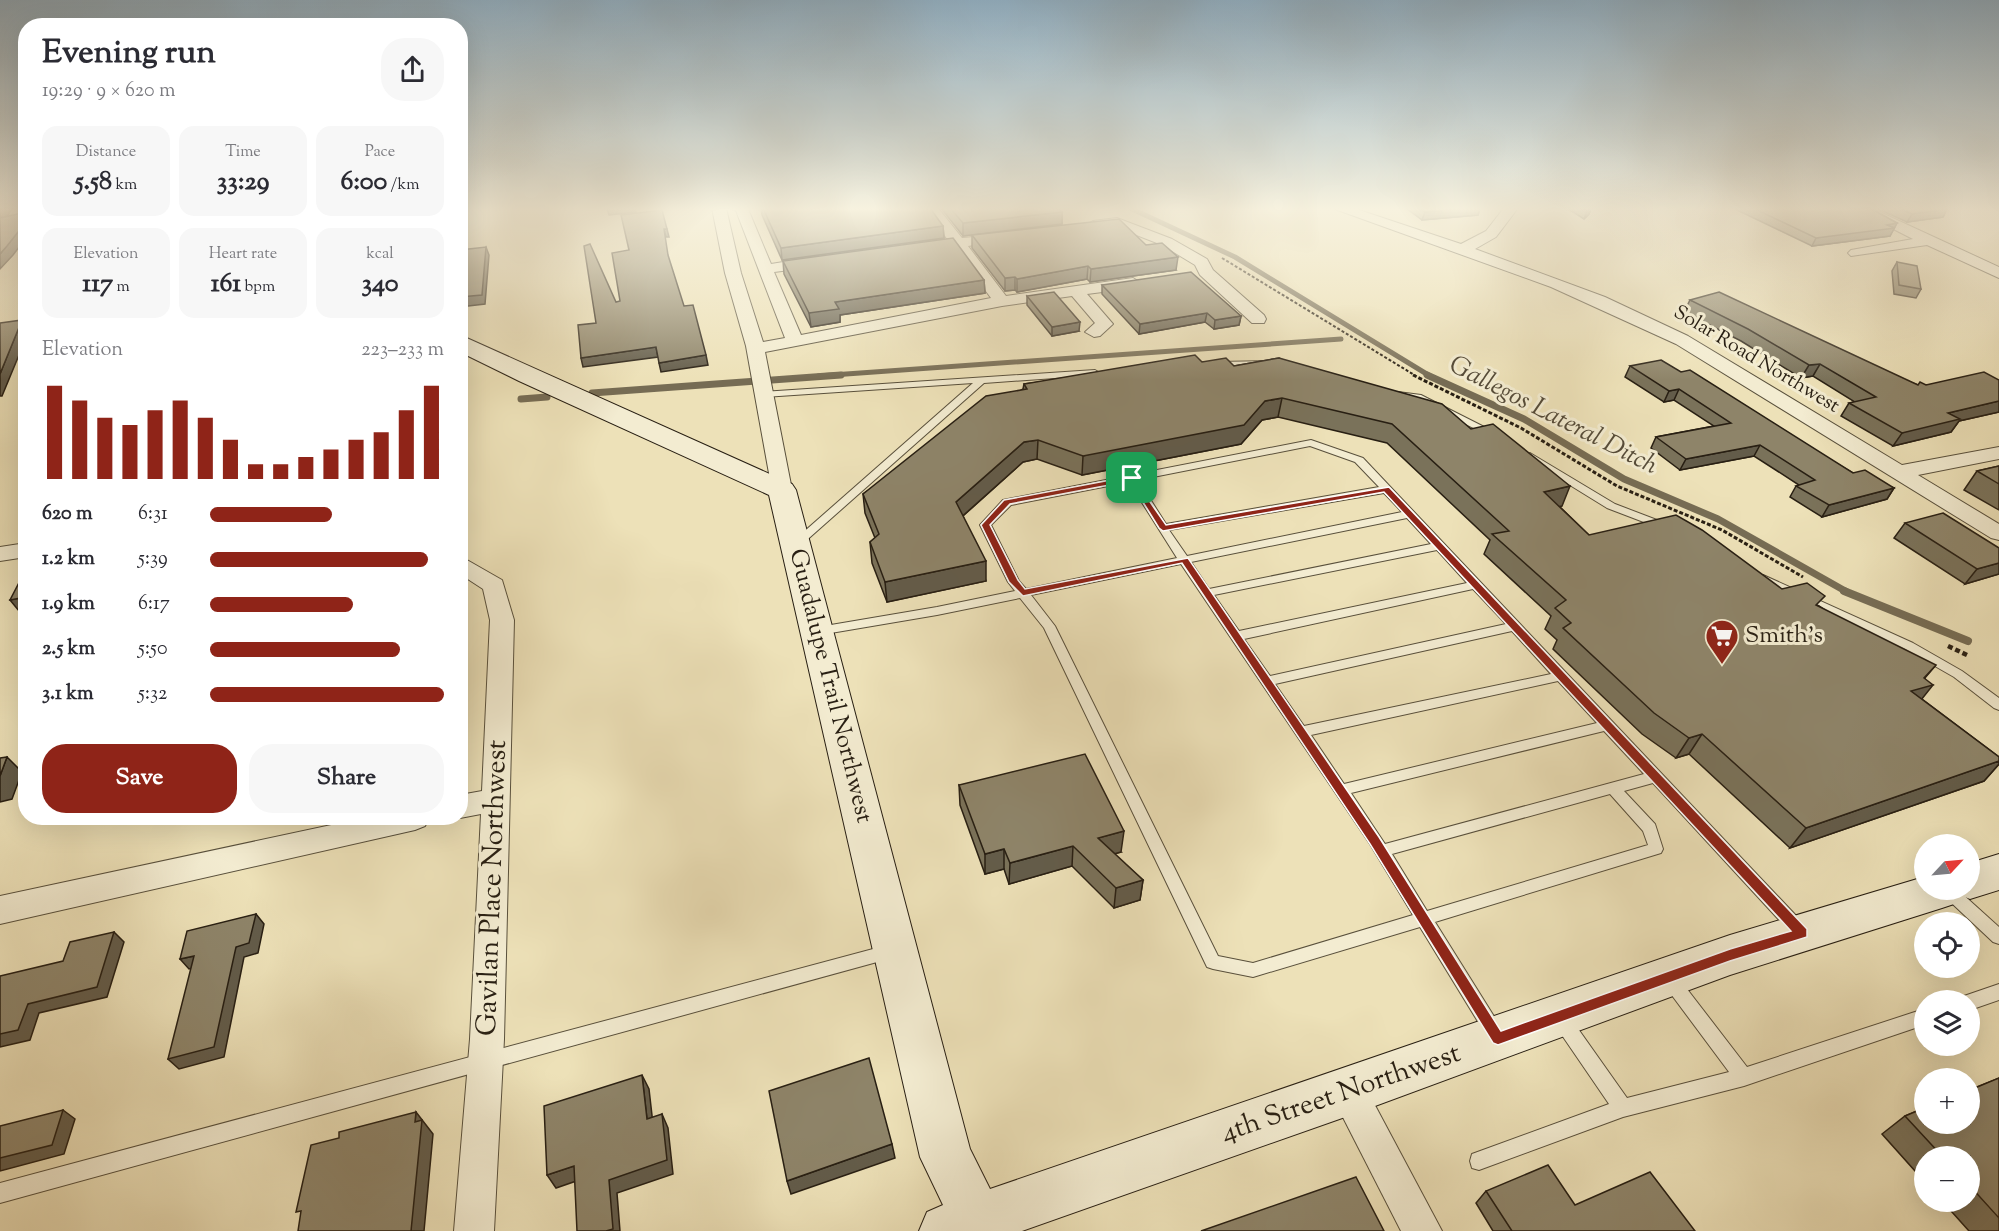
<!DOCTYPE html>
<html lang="en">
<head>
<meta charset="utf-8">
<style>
	:root { --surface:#fff; --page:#f7f7f7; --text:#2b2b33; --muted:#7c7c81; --accent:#8f2418 }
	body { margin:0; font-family:"Sorts Mill Goudy",serif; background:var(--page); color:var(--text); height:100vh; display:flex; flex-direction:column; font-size:22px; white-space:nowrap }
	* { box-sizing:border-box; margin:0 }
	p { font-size:20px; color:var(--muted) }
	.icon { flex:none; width:33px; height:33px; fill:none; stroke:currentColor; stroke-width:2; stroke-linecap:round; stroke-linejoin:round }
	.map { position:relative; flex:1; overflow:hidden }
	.panel { position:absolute; left:18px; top:18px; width:450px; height:807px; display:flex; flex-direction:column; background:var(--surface); border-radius:24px; box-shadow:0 6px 24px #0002 }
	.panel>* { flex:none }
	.needle { width:39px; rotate:64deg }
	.controls { position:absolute; left:1914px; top:834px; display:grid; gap:12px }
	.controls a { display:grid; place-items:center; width:66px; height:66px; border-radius:50%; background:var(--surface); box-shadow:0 6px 24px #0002; font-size:30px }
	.pin { position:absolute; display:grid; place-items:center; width:51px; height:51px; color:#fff; margin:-26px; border-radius:12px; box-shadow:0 3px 9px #0006 }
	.round { display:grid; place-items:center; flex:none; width:63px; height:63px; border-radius:24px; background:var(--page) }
	.headline { display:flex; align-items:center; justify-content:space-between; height:102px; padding:0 24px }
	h1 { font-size:33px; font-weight:800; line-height:45px }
	.figures { display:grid; grid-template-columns:repeat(3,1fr); gap:9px; height:102px; padding:6px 24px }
	.figures div { display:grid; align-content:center; border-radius:15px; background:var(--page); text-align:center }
	.figures b { font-size:26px; font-weight:800 }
	.figures small { font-size:16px; font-weight:400 }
	.figures p { font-size:16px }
	.chart { height:168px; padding:12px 24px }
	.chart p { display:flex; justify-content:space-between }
	.chart svg { width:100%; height:108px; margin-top:6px; stroke:var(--accent); stroke-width:6 }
	.primary-button { display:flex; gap:12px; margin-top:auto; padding:12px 24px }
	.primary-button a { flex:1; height:69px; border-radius:24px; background:var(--accent); color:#fff; font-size:24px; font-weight:800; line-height:69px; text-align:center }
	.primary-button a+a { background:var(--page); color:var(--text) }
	ul { padding:0 24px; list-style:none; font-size:20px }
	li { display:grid; grid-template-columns:96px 72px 1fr; align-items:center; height:45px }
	li i { height:15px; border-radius:8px; background:var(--accent) }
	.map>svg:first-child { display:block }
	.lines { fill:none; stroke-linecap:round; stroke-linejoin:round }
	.stream-far2 { stroke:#766c54; stroke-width:5 }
	.stream-far1 { stroke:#766c54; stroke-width:7 }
	.stream { stroke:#766c54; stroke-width:8 }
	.lane-casing { stroke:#59503c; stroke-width:2 }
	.street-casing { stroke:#59503c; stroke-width:2 }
	.secondary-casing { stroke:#281f13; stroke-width:2 }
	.path-far2 { stroke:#281f13; stroke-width:2; stroke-dasharray:3 2; stroke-linecap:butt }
	.path-far1 { stroke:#281f13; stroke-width:3; stroke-dasharray:4 2; stroke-linecap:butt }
	.path { stroke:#281f13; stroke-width:4.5; stroke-dasharray:5 3; stroke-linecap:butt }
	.lane { fill:#f3ecd1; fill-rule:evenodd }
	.street { fill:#f3ecd1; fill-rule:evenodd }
	.secondary { fill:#f3ecd1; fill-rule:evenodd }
	.wall { fill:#7a725a; stroke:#281f13; stroke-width:1.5 }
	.shaded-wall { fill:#635c4a; stroke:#281f13; stroke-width:1.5 }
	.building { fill:#8e8469; stroke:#281f13; stroke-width:1.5 }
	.route { fill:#8f2418; stroke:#fff; stroke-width:1.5; fill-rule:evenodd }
	.labels { text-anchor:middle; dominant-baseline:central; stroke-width:6; stroke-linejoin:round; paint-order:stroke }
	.far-street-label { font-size:20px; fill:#281f13; stroke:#f3ecd1 }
	.poi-label { font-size:24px; fill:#281f13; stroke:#f3ecd1; text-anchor:start }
	.street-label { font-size:24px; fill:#281f13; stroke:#f3ecd1 }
	.water-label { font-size:26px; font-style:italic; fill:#564c39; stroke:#f3ecd1 }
	.near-street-label { font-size:28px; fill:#281f13; stroke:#f3ecd1 }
</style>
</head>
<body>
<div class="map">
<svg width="1999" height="1231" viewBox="0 0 1999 1231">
	<rect width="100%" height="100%" fill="#ede1b8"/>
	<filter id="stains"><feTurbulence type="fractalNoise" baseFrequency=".00333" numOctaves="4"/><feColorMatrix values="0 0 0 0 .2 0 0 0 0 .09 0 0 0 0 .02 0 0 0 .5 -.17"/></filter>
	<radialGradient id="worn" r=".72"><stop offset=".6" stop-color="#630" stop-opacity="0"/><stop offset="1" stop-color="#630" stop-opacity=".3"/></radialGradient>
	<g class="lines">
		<g class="stream-far2">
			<polyline points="1130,208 1235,257 1430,376"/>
			<polyline points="818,376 1341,339"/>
		</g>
		<g class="stream-far1">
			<polyline points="1427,375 1524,419 1624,479 1718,519 1847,592"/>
			<polyline points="592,393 841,375"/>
			<polyline points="521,399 547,397"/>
		</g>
		<polyline class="stream" points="1844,591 1968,641"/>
		<defs>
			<g id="lane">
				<polygon points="1271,361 1274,362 1274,366 1217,368 1213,365 1217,362"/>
				<polygon points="1095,370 1100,373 1098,375 984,383 800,546 796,547 790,544 973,383 764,397 761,396 761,392"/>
				<polygon points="1398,392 1421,395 1500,435 1498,437 1492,437 1416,400 1395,397 1395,393"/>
				<path d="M1311,440L1363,458L1803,923L1805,928L1803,933L1797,935L1791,933L1653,783L1624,791L1655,824L1663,849L1661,853L1435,922L1500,1026L1503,1032L1500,1038L1494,1040L1488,1038L1420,927L1253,977L1213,969L1207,967L1044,628L1020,598L937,615L819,635L813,631L819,627L937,607L1015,591L1008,582L980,525L1003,500ZM1310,446L1355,462L1379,487L1166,524L1138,480ZM1129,482L1177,558L1026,589L1019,581L991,525L1011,505ZM1384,493L1402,512L1187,556L1169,530ZM1407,518L1431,544L1209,589L1191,562ZM1437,550L1467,583L1239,631L1214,595ZM1181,564L1370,844L1413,915L1253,963L1218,956L1055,626L1031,595ZM1473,589L1506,624L1270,676L1244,639ZM1512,631L1551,674L1304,726L1275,684ZM1558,681L1597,723L1344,784L1311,735ZM1604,731L1644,774L1385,844L1351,793ZM1610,794L1643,831L1648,845L1427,911L1392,854Z"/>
				<polygon points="1530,453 1615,504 1670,525 1671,527 1666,530 1662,529 1607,508 1526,458 1525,456"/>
				<polygon points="1763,575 1913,643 1962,671 1999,698 1999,710 1994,708 1954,677 1905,649 1759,582 1757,579"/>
				<polygon points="1940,890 1958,890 1999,927 1999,944 1993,942 1943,895"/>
				<polygon points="888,945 894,947 896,952 894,957 888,959 0,1203 0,1183"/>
				<polygon points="1671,973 1677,976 1747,1067 1924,1009 1924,1025 1744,1086 1623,1117 1479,1170 1472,1168 1470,1161 1472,1154 1609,1104 1557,1028 1555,1022 1557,1016 1563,1014 1569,1016 1627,1098 1729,1072 1665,986 1663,981 1665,976"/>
				<polygon points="1999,984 1999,1000 1970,1010 1970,1000 1962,1000 1964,996"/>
			</g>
			<g id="street">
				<polygon points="712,208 726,208 741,273 763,342 785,338 735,208 748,209 771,264 814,257 822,262 814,267 774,272 801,335 991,298 954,248 921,250 919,247 921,244 948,240 924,208 938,208 962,238 1010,234 1012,237 1010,240 968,246 1006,296 1133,278 1141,283 1133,288 1087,294 1113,324 1100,336 1094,337 1085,332 1095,323 1072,296 1002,306 765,352 792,490 789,494 775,494 772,490 746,346 725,273"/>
				<polygon points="1332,208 1353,208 1461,244 1486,231 1504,208 1518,208 1496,237 1475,249 1605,297 1688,336 1902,465 1999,447 1999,459 1918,475 1999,524 1999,540 1991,538 1676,344 1551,287"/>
				<polygon points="1852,208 1871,208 1999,267 1999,278 1927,245 1851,256 1848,253 1851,250 1913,239"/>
				<polygon points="1117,218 1172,239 1207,259 1213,270 1264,315 1266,319 1264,323 1252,323 1200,275 1195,265 1162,245 1116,227 1093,229 1086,225 1093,221"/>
				<polygon points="26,543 26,557 0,561 0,547"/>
				<polygon points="460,556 502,580 514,620 504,1039 494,1231 454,1231 470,1039 481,814 460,818 457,818 460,818 460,795 482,791 490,620 483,589 460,574"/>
				<polygon points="364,818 429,818 425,826 415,830 0,924 0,896"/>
				<polygon points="1348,1074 1361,1079 1442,1231 1401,1231 1330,1092 1335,1079"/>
			</g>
			<polygon id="secondary" points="460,335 792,484 796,490 970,1149 990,1189 1730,935 1924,877 1924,890 1970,890 1970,863 1999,854 1999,890 1970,899 1960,895 1957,903 1942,908 1730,975 1348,1116 1022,1231 919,1231 927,1212 943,1205 920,1157 769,495 519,381 460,352"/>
		</defs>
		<use href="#lane" class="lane-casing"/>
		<use href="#street" class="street-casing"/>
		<use href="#secondary" class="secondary-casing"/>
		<polyline class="path-far2" points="1222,258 1416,376"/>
		<polyline class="path-far1" points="1413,375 1521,428 1617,486 1722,530 1803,577"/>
		<polyline class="path" points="1948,646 1967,655"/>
		<use href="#lane" class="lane"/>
		<use href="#street" class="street"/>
		<use href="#secondary" class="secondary"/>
	</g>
	<g class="wall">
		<polygon points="761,208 943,226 944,238 782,260 762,215"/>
		<polygon points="941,208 1058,208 1062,212 1062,224 963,236"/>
		<polygon points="1406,208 1480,208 1478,215 1422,220"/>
		<polygon points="1567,208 1591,208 1589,214 1584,219"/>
		<polygon points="1733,208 1870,208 1897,223 1890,236 1812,246"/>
		<polygon points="1876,208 1944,208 1947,209 1943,217 1907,222"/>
		<polygon points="972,235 1146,245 1176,270 1090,282 1087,279 1017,292 1015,290 1005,291 972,248"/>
		<polygon points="783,261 984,280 985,293 840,315 840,322 811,327 784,274"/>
		<polygon points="1897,262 1921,289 1916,298 1894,294 1892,271"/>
		<polygon points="1102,285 1241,316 1239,325 1214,329 1205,322 1139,334 1102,294"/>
		<polygon points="1027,296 1079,331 1052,336 1027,305"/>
		<polygon points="1690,300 1918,385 1926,385 1999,380 1999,412 1959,421 1951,432 1893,446 1841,416 1849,403 1855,402 1813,376 1801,378 1741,341 1684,312"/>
		<polygon points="1279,358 1562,506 1559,506 1589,535 1782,589 1819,606 1925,678 1922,699 1999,757 1999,764 1984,781 1790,848 1689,754 1676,758 1642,734 1553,649 1557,640 1545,629 1551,616 1484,554 1490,540 1387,443 1278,417 1262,420 1241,444 1082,475 1037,459 1023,462 963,516 986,581 887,602 872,563 870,542 875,538 865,513 863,494 1023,389 1024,384 1202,362 1234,366"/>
		<polygon points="1630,366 1681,372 1853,473 1894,488 1887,499 1822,517 1790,497 1796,486 1799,485 1754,456 1680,470 1651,448 1656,437 1714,426 1674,400 1664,402 1625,377"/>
		<polygon points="1999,466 1999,510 1964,490 1977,471"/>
		<polygon points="1905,523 1999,548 1999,574 1965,584 1894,538"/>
		<polygon points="959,785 1121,852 1114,854 1143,880 1140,900 1114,908 1072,866 1009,884 1004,869 985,874 960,805"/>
		<polygon points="1999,1078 1999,1231 1969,1231 1943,1202 1970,1202 1970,1156 1924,1156 1924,1181 1882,1134 1905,1116"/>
		<polygon points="1486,1191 1575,1205 1695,1231 1493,1231 1476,1203"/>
	</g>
	<g class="shaded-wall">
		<polygon points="2,208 12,208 1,228 0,211"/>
		<polygon points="611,208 635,208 636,212 609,215 607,209"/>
		<polygon points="1465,208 1480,208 1478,215 1422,220 1425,212"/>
		<polygon points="1590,208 1591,208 1589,214 1584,219 1587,211"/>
		<polygon points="1947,209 1943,217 1907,222 1912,214"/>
		<polygon points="1062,212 1062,224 963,236 963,223"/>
		<polygon points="26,222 26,238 13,255 0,269 0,254"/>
		<polygon points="1897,223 1890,236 1812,246 1816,238"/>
		<polygon points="943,226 944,238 782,260 781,248"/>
		<polygon points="664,229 667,229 669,237 666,237"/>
		<polygon points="486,247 489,255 485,304 460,307 460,297"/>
		<polygon points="1178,257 1176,270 1090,282 1091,269"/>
		<polygon points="1088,266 1087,279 1017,292 1017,279"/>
		<polygon points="1015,277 1015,290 1005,291 1005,278"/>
		<polygon points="984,280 985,293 840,315 840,322 811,327 809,313 835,302"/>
		<polygon points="1207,313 1205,322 1139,334 1140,324"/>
		<polygon points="1241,316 1239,325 1214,329 1215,320"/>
		<polygon points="22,320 26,325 26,338 2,396 0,396 0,374"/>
		<polygon points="1080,322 1079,331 1052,336 1052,327"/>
		<polygon points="656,347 658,357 583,367 581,358"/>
		<polygon points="706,355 708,365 661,372 659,363"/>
		<polygon points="1820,364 1813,376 1801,378 1809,365"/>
		<polygon points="1679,389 1674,400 1664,402 1669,391"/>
		<polygon points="1282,398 1278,417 1262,420 1241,444 1082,475 1083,456 1265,401"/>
		<polygon points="1999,401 1999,412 1959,421 1951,432 1893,446 1902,433 1948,413"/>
		<polygon points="1038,440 1037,459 1023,462 957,521 956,502 1024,442"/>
		<polygon points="1760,445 1754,456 1680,470 1686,459"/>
		<polygon points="1570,486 1562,506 1536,512 1544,492"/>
		<polygon points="1894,488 1887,499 1822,517 1829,505"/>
		<polygon points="986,561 986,581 887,602 885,582"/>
		<polygon points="1999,563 1999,574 1965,584 1977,569"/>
		<polygon points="26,597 26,609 19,611 10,600"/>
		<polygon points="1936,665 1919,685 1933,685 1917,705 1911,691"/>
		<polygon points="1702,734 1689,754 1676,758 1689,738"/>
		<polygon points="7,757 22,772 12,799 0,802 0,776"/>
		<polygon points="1999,761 1999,764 1984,781 1790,848 1806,828"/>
		<polygon points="1124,831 1121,852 1096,859 1098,838"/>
		<polygon points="1073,846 1072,866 1009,884 1010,863"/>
		<polygon points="1004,849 1004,869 985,874 985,854"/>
		<polygon points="1143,880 1140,900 1114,908 1116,888"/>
		<polygon points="256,914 264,924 258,953 244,957 224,1057 179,1069 168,1059"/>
		<polygon points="114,932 124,942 107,997 39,1013 30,1040 0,1047 0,1034 28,1004"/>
		<polygon points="194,956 203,966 189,969 180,959"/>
		<polygon points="642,1075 649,1089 654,1133 647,1119"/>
		<polygon points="63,1110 75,1119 64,1154 0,1171 0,1158"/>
		<polygon points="416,1112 433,1134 424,1231 411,1231 415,1122"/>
		<polygon points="662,1114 668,1128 673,1174 617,1193 620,1231 606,1231 609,1180"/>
		<polygon points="892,1144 895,1158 791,1194 787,1181"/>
		<polygon points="574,1166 582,1179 556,1188 547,1175"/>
	</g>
	<g class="building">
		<polygon points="763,208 930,208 943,226 781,248"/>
		<polygon points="950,208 1058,208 1062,212 963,223"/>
		<polygon points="1419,208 1465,208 1425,212"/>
		<polygon points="1582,208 1590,208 1587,211"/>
		<polygon points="1753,208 1870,208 1897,223 1887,225 1895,228 1816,238"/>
		<polygon points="1899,208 1944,208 1947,209 1912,214"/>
		<polygon points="662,210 667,229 664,229 668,255 684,306 693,305 706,355 659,363 656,347 581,358 578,325 596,323 584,246 590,244 616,302 620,301 612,253 629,250 621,215"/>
		<polygon points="26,212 26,222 7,246 0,254 0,218"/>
		<polygon points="1119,219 1146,245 1162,243 1178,257 1091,269 1088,266 1017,279 1015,277 1005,278 972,235"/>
		<polygon points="953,238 984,280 835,302 839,309 809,313 783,261"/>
		<polygon points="486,247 482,295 460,297 460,250"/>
		<polygon points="1897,262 1917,266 1921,289 1899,285"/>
		<polygon points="1191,272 1241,316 1215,320 1207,313 1140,324 1102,285"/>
		<polygon points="1054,292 1080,322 1052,327 1027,296"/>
		<polygon points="1719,292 1918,385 1920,382 1926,385 1984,372 1999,380 1999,401 1948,413 1960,419 1902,433 1849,403 1876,397 1820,364 1809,365 1748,329 1690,300"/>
		<polygon points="22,320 0,374 0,323"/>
		<polygon points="1195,355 1202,362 1226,358 1234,366 1279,358 1442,404 1471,429 1493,424 1570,486 1544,492 1589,535 1676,515 1702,530 1782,589 1807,583 1825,596 1816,605 1936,665 1924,678 1933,685 1911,691 1999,757 1999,761 1806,828 1702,734 1689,738 1654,713 1563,628 1571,623 1555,608 1566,600 1492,534 1509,531 1392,424 1282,398 1265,401 1244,425 1083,456 1038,440 1024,442 956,502 986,561 885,582 870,542 879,534 863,494 986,396 1027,389 1024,384"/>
		<polygon points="1661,360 1681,372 1690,370 1853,473 1865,470 1894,488 1829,505 1796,486 1815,480 1760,445 1686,459 1656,437 1731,423 1679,389 1669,391 1630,366"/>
		<polygon points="1999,466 1999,484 1977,471"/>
		<polygon points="1943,513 1999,548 1999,563 1977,569 1905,523"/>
		<polygon points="26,576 26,597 10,600 22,577"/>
		<polygon points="1085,754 1124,831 1098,838 1143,880 1116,888 1073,846 1010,863 1004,849 985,854 959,785"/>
		<polygon points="7,757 0,776 0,758"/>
		<polygon points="256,914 249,943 236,947 214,1047 168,1059 194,956 180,959 187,931"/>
		<polygon points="114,932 97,987 28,1004 18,1030 0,1034 0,976 63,961 70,942"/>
		<polygon points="869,1058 892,1144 787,1181 769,1091"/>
		<polygon points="642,1075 647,1119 662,1114 667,1160 609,1180 613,1229 606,1231 577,1231 574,1166 547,1175 544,1106"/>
		<polygon points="1999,1078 1999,1218 1970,1186 1970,1156 1942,1156 1905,1116 1924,1108 1924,1124 1970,1124 1970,1090"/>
		<polygon points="63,1110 52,1145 0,1158 0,1126"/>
		<polygon points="416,1112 415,1122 422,1120 411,1231 298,1231 301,1211 296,1212 311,1145 339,1138 339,1132"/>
		<polygon points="1548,1165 1575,1205 1650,1172 1695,1231 1512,1231 1486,1191"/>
		<polygon points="1356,1177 1384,1231 1201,1231"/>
	</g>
	<linearGradient id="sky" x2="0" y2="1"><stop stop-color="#8facbe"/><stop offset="0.55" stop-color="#f7f2df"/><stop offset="1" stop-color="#f7f2df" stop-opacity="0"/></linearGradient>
	<rect width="1999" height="380" fill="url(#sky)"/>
	<path class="route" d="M1132,476L1166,525L1389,487L1807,929V937L1730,961L1498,1045L1493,1043L1370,844L1182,563L1023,596L1009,582L981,525L1004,500ZM1130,481L1159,528L1163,531L1384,492L1791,931L1730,949L1501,1031L1379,837L1188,558L1025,589L1018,580L990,525L1010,504Z"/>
	<defs>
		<symbol id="supermarket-pin" viewBox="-11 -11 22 30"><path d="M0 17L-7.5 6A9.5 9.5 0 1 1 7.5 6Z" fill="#8f2418" stroke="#f3ecd1"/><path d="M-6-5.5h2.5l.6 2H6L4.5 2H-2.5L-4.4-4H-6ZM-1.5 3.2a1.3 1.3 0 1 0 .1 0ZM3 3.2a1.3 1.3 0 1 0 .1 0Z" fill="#fff"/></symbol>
	</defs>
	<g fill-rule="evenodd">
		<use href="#supermarket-pin" x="1703" y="617" width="38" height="52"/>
	</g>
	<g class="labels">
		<g class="far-street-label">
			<text transform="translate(1756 360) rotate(31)">Solar Road Northwest</text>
		</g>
		<g class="poi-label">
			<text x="1745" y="636">Smith's</text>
		</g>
		<g class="street-label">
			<text transform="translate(830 686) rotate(76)">Guadalupe Trail Northwest</text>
		</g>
		<g class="water-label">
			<text transform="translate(1553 416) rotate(27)">Gallegos Lateral Ditch</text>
		</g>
		<g class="near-street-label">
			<text transform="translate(493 888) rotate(-88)">Gavilan Place Northwest</text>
			<text transform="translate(1341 1094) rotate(-19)">4th Street Northwest</text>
		</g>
	</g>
	<rect width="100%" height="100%" filter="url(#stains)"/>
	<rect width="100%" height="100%" fill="url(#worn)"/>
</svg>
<div class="controls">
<a><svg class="needle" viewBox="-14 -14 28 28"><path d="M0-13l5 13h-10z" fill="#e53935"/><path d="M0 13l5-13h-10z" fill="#7c7c81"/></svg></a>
<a><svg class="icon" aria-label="locate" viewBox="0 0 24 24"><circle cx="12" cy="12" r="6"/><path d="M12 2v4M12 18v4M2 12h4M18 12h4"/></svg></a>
<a><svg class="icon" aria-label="layers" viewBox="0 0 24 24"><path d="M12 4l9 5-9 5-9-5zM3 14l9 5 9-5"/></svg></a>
<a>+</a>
<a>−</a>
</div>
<div class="pin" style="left:1132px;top:478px;background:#1e9e55"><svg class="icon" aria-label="arrive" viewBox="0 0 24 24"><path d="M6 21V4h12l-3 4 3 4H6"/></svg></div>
<section class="panel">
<div class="headline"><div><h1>Evening run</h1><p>19:29 · 9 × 620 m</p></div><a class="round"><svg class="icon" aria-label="share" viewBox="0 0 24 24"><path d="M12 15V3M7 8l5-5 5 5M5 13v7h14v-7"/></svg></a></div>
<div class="figures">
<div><p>Distance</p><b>5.58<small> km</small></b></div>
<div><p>Time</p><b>33:29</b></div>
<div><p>Pace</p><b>6:00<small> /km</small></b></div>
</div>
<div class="figures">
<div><p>Elevation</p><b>117<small> m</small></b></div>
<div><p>Heart rate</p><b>161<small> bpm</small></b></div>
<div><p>kcal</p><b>340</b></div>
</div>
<div class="chart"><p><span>Elevation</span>223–233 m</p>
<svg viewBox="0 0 160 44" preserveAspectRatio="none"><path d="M5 44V6M15 44V12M25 44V19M35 44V22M45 44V16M55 44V12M65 44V19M75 44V28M85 44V38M95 44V38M105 44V35M115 44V32M125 44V28M135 44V25M145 44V16M155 44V6"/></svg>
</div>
<ul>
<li><b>620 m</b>6:31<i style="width:52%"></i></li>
<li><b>1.2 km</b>5:39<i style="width:93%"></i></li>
<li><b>1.9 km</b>6:17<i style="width:61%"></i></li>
<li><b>2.5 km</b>5:50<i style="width:81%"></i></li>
<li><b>3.1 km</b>5:32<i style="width:100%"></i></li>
</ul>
<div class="primary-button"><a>Save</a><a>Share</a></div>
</section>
</div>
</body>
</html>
